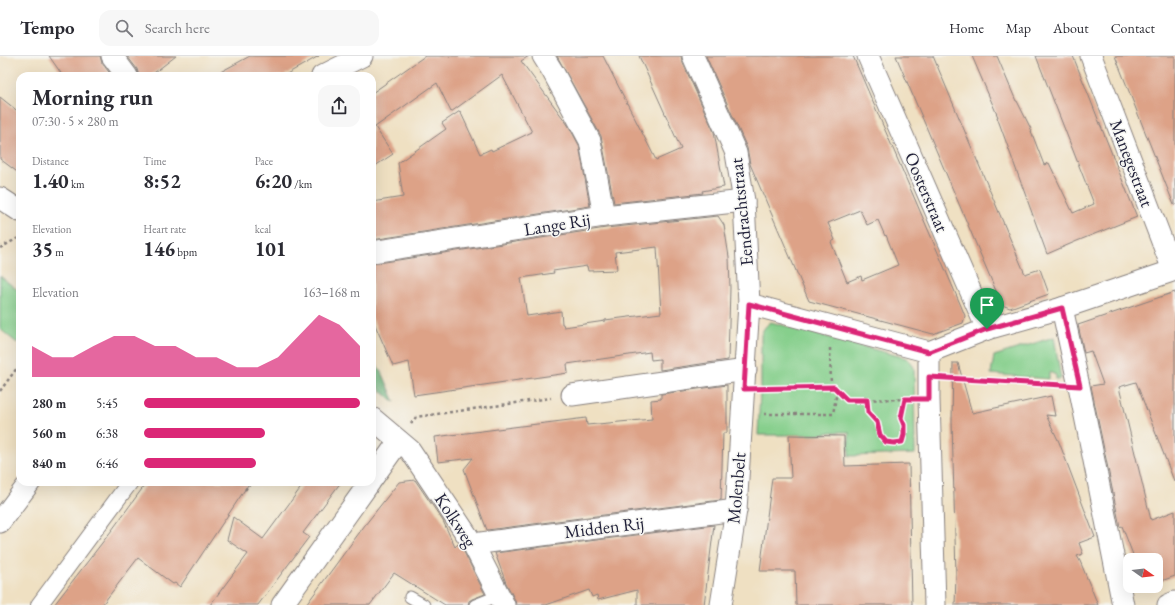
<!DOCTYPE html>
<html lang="en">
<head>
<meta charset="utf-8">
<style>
	:root { --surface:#fff; --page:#f7f7f7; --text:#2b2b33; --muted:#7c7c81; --line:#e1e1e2; --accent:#db2777 }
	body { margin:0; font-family:"EB Garamond",serif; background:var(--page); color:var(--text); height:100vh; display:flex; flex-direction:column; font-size:15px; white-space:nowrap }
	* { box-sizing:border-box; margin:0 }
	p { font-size:13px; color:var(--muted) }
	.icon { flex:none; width:22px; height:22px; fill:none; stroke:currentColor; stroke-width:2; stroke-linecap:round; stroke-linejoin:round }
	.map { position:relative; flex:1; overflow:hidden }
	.sheet { position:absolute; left:16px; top:16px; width:360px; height:414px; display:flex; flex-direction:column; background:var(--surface); border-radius:12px; box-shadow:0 4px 16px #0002 }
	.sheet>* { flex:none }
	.needle { width:26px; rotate:104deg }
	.tools { position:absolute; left:1123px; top:497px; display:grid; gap:8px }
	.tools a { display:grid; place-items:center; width:40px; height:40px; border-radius:8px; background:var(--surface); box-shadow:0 4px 16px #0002; font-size:20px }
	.pin { position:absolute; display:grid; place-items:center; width:34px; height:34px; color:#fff; margin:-41px -17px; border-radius:50% 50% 50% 0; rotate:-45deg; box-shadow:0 0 4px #0007 }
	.pin .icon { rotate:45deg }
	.round { display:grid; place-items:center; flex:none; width:42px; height:42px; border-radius:12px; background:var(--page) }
	.head { display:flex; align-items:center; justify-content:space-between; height:68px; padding:0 16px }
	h1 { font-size:22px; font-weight:700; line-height:30px }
	.metrics { display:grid; grid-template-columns:repeat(3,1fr); gap:6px; height:68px; padding:4px 16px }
	.metrics div { display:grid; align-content:center }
	.metrics b { font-size:20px; font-weight:700 }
	.metrics small { font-size:11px; font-weight:400 }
	.metrics p { font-size:11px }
	.chart { height:112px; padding:8px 16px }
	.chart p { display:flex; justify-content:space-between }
	.chart svg { width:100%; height:72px; margin-top:4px; fill:var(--accent); opacity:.7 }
	ul { padding:0 16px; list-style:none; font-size:13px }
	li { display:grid; grid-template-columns:64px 48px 1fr; align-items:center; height:30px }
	li i { height:10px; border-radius:5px; background:var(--accent) }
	header { display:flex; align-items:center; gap:24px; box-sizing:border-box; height:56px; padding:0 20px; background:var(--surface); border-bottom:1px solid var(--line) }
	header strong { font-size:19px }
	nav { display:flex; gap:22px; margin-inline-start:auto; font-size:14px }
	.search { width:280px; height:36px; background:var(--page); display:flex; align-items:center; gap:10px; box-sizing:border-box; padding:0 14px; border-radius:12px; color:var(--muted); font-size:15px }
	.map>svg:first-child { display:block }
	.green { fill:#86cf8c; stroke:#547864 }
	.forest { fill:#6cb278; stroke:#476a5a }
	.building { fill:#dda287; fill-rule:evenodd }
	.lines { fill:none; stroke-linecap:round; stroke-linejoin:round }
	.service-casing { stroke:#88817e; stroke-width:13 }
	.pedestrian-casing { stroke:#88817e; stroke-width:18 }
	.minor-casing { stroke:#88817e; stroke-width:23 }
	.path { stroke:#88817e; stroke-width:2.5; stroke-dasharray:3 3; stroke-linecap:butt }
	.service { stroke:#fff; stroke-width:11 }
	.pedestrian { stroke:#fff; stroke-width:16 }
	.minor { stroke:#fff; stroke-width:21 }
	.route-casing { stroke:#fff; stroke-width:8 }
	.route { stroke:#db2777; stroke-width:5 }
	.labels { text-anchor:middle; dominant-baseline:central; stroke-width:3; stroke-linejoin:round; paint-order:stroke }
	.street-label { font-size:18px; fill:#22223b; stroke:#f6f6f2 }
</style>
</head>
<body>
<header>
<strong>Tempo</strong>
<div class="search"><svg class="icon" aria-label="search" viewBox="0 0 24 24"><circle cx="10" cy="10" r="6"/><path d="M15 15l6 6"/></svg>Search here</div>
<nav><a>Home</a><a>Map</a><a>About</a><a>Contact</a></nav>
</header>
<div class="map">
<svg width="1175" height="549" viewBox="0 0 1175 549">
	<rect width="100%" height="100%" fill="#f6f6f2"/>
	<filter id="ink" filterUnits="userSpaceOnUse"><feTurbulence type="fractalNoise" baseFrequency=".025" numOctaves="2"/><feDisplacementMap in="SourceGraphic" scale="8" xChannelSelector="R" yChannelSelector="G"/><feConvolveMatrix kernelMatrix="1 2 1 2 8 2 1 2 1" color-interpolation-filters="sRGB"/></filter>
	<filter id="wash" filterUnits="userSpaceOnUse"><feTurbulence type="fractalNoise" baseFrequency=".012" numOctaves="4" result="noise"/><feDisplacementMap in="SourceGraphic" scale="16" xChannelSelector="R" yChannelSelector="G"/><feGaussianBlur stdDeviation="0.9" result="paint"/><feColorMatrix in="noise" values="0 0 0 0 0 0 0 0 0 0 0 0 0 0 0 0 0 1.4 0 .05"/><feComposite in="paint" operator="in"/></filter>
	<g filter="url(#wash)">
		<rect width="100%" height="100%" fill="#efe0c2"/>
		<g class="green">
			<polygon points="0,220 20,236 20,283 17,287 0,273"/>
			<path d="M771,266L906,302L911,306L914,312L915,398L849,400V376H832L817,379H758L760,335L761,330V279C763,273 766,269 771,266Z"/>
			<polygon points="1054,281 1061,323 1056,323 1056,319 1049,316 1049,323 991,318 994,300"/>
		</g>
		<polygon class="forest" points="372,303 382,316 395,346 389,342 372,326"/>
		<g id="blocks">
			<g class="building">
				<polygon points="49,0 100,0 102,7 112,20 63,20"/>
				<polygon points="127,0 176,0 150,20 139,20 137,13"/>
				<polygon points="250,0 319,0 283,20 213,20"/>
				<polygon points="425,0 529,0 521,5 568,69 579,89 590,150 372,184 372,146 403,141 398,107 446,73 442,67 460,55 480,98 491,93 492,95 532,76 502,19 451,56 437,27 375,71 393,98 372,112 372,37"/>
				<polygon points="557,0 603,0 656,104 681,93 639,0 681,0 682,5 714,76 724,131 702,135 703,137 614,147 601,80"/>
				<path d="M706,0H853L961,250L965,260L963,267L933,278L809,245L750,108L747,92ZM860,154L867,169L878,164L885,180L886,179L898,209L862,224L861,220L847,226L831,186L835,184L828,167Z"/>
				<polygon points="896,0 933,0 1025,218 1040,213 1049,238 1010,252 1002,249"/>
				<polygon points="972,0 997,0 1016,45 1017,45 1032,75 1031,75 1044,109 1049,107 1073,157 1094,148 1036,0 1073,0 1137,161 1077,185 1047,198 997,61 998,61"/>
				<polygon points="1115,0 1175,0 1175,149 1174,149"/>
				<polygon points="0,41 20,57 20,118 0,103"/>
				<path d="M718,160L724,169L729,201L730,232L728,304L660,314V303L651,304L650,296L567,308L568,317L414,339L409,306L393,310L372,262V208L606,172ZM657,191L661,257L605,264V265L564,271L563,268H562L561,255L527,260L521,222L554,217L553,215L587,210L588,215L617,214L615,196Z"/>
				<polygon points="1175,236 1175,425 1174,425 1136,326 1119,331 1151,464 1175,455 1175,520 1156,527 1156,504 1135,504 1122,470 1120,471 1091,330 1103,328 1091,295 1084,297 1078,269"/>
				<polygon points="953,307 958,307 972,357 1051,340 1055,360 1046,359 1059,386 1095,481 1079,487 1083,498 1077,500 1080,505 1098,549 955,549 956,519 952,365"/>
				<polygon points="727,329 727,377 723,377 721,444 487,474 464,413 473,402 438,406 435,381 521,370 586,362 587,369 652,363 651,344 661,343 661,338"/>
				<polygon points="789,379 844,380 845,410 909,408 912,549 796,549 795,515 760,515 772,422 791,422"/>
				<polygon points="415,424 443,465 455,491 458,488 463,494 485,538 472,543 469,545 468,549 445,549 394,517 370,549 306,549 365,469 399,426"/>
				<polygon points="147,426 250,426 180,531 175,527 173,528 138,502 102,549 54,549 112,474"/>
				<polygon points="305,426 341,426 303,477 309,481 258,549 210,549 248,498 227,484 233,461 263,483"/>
				<polygon points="714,469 704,549 637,549 637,534 598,544 597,539 592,541 589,534 546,549 516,549 515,544 506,527 495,497"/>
			</g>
		</g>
	</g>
	<g filter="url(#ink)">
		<use href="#blocks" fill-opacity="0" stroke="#88817e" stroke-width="1"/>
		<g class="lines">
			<defs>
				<g id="service">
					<polyline points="410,541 424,549"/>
					<polyline points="475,549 500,539"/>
				</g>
				<polyline id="pedestrian" points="39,549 130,426"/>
				<g id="minor">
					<polyline points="112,0 127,20"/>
					<polyline points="543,0 553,16 590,85 604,160"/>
					<polyline points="693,0 736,97 744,145 749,248 736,454 721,549"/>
					<polyline points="868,0 987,273"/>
					<polyline points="1091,0 1173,214"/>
					<polyline points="322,20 362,0"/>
					<polyline points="0,142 20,155"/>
					<polyline points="372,196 604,160 744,145"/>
					<polyline points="749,248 929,296 987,273 1062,252 1175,214"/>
					<polyline points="1062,252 1079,330 1123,549"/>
					<polyline points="929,296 929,343 935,549"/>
					<polyline points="572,339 746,314"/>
					<polyline points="372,362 410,394 473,488 504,549"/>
					<polyline points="372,423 399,385"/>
					<polyline points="0,466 30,426"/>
					<polyline points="473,488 736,454"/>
					<polyline points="282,549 370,426"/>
					<polyline points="1168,549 1175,546"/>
				</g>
			</defs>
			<use href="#service" class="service-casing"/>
			<use href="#pedestrian" class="pedestrian-casing"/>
			<use href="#minor" class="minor-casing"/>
			<g class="path">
				<polyline points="0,192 20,181"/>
				<polyline points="830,292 831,331"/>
				<polyline points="951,322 1058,328"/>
				<polyline points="765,333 834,331 847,344 909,343"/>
				<polyline points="0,335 20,308"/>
				<polyline points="867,344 868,356 877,366 880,379 886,386 894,387 902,386 904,379 904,369 901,362 905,343"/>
				<polyline points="764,358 833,358 837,335"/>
				<polyline points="411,368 416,361 551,342"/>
				<polyline points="245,434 251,426"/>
			</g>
			<use href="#service" class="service"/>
			<use href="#pedestrian" class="pedestrian"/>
			<use href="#minor" class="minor"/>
		</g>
	</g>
	<g class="lines" filter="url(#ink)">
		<defs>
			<polygon id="route" points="749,248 929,296 987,273 1062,252 1080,330 929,321 929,343 905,343 901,362 904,369 904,379 902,386 894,387 886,386 880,379 877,366 868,356 867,344 847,344 834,331 744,333"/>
		</defs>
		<use href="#route" class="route-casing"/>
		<use href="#route" class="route"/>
	</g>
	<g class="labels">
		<g class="street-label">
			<text transform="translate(1132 107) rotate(69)">Manegestraat</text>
			<text transform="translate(927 136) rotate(67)">Oosterstraat</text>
			<text transform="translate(741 156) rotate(-96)">Eendrachtstraat</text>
			<text transform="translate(557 168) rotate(-9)">Lange Rij</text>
			<text transform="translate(736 432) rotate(-85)">Molenbelt</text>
			<text transform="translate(456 464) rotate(57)">Kolkweg</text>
			<text transform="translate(604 471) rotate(-7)">Midden Rij</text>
		</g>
	</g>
</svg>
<div class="tools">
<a><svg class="needle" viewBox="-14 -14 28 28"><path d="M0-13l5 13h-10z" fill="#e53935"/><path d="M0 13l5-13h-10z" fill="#7c7c81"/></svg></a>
</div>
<div class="pin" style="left:987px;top:273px;background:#1e9e55"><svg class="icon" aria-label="arrive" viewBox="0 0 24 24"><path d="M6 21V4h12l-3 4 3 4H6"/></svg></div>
<section class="sheet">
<div class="head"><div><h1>Morning run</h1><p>07:30 · 5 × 280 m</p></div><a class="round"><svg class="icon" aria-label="share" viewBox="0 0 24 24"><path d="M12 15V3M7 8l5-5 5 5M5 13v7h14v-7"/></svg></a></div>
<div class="metrics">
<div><p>Distance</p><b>1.40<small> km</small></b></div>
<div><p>Time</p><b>8:52</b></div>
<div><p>Pace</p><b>6:20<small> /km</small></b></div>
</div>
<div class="metrics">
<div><p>Elevation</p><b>35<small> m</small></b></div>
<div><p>Heart rate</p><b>146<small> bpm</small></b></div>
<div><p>kcal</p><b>101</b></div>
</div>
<div class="chart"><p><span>Elevation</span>163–168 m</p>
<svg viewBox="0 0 160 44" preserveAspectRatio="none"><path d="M0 44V25L10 32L20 32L30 25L40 19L50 19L60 25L70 25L80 32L90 32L100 38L110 38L120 32L130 19L140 6L150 12L160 25V44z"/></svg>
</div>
<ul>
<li><b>280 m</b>5:45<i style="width:100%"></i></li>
<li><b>560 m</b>6:38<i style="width:56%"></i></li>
<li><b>840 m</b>6:46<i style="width:52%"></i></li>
</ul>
</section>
</div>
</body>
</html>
